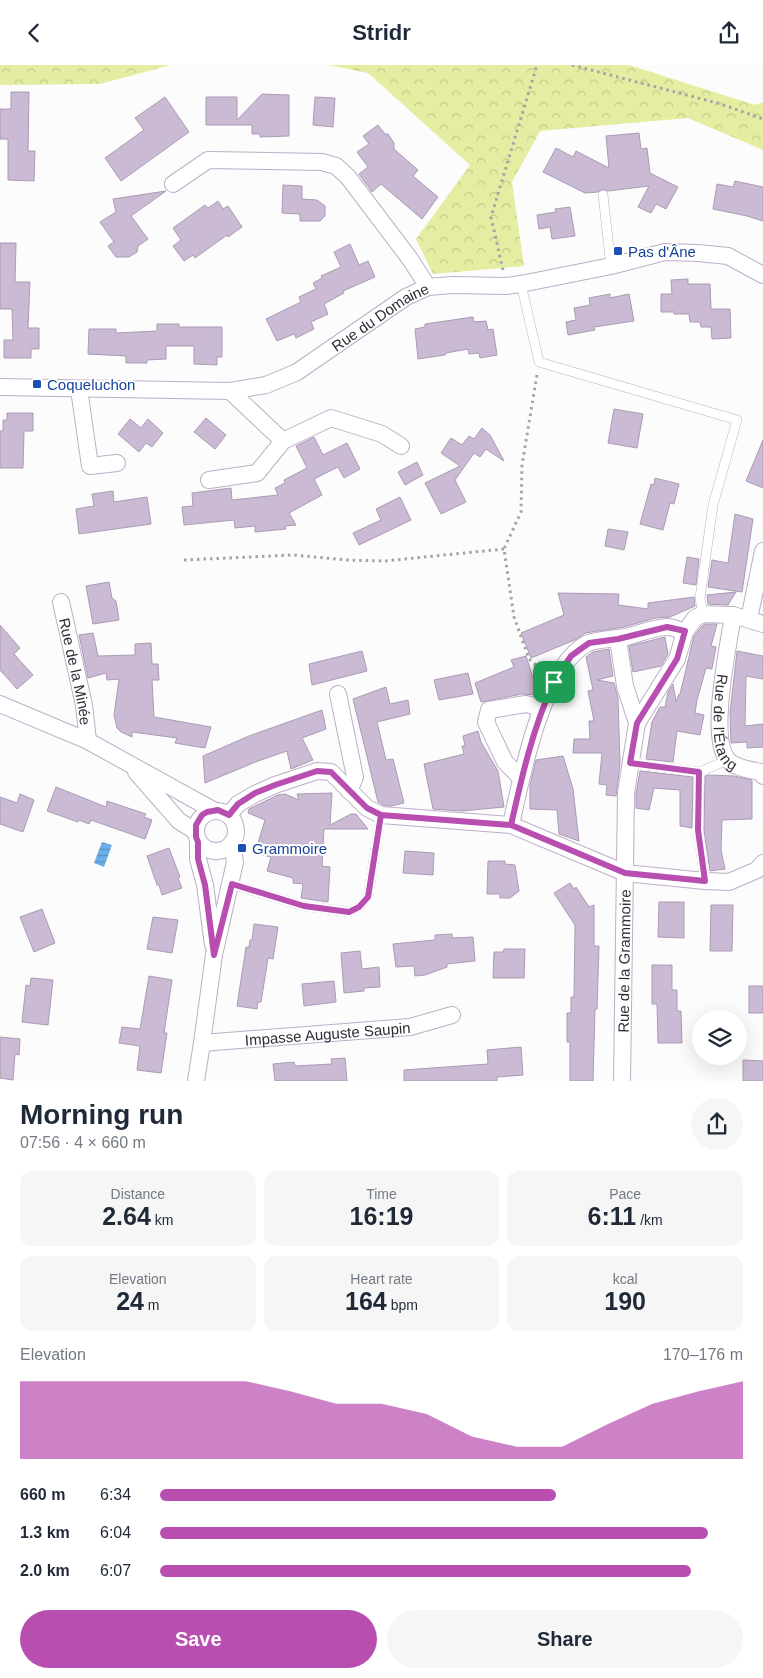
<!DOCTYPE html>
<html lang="en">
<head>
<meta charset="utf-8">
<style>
	:root { --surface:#fff; --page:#f6f6f7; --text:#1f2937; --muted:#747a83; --accent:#b84eb0 }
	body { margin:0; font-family:Helvetica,sans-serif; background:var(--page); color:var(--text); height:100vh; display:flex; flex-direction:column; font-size:19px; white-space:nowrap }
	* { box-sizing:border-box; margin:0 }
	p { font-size:16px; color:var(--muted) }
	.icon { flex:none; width:28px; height:28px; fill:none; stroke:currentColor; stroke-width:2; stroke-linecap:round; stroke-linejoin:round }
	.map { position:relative; height:1016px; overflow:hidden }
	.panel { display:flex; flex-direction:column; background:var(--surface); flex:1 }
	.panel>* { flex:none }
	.fabs { position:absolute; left:692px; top:945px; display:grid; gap:10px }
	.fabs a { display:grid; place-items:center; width:55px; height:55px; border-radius:50%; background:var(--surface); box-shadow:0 5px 20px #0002; font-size:25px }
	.pin { position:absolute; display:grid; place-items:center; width:42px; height:42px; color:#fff; margin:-21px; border-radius:10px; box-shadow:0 2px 8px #0006 }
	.round { display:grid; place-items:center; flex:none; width:52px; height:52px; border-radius:26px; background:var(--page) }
	.summary { display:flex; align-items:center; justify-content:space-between; height:85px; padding:0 20px }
	h1 { font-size:28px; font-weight:700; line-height:38px }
	.stats { display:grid; grid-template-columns:repeat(3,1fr); gap:8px; height:85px; padding:5px 20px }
	.stats div { display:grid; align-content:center; border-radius:12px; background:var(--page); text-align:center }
	.stats b { font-size:25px; font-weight:700 }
	.stats small { font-size:14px; font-weight:400 }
	.stats p { font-size:14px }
	.chart { height:140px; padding:10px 20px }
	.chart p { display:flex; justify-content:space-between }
	.chart svg { width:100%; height:90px; margin-top:5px; fill:var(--accent); opacity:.7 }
	.action { display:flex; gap:10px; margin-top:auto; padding:10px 20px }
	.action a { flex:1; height:58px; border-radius:30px; background:var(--accent); color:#fff; font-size:20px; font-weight:700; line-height:58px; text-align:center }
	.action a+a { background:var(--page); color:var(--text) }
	ul { padding:0 20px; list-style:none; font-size:16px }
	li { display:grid; grid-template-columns:80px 60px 1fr; align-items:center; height:38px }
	li i { height:12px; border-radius:6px; background:var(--accent) }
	header { display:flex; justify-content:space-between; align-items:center; height:65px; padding:0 20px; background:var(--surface); font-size:22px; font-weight:700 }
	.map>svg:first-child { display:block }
	.forest { fill:url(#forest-crowns) }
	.water { fill:url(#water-rules) }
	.building { fill:#cbbad4; stroke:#ab9ab4 }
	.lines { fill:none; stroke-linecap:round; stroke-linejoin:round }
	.service-casing { stroke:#beaec8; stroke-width:10 }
	.minor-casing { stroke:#beaec8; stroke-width:18 }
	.path { stroke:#a5a3a7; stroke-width:3; stroke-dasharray:2.5 4; stroke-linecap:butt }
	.service { stroke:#fff; stroke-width:9 }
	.minor { stroke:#fff; stroke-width:16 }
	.route-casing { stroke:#fff; stroke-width:10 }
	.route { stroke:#b84eb0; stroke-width:6 }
	.transit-dot { fill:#1a4fb4; stroke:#fff; stroke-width:2 }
	.labels { text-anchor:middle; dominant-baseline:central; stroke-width:4; stroke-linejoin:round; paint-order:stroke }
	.transit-label { font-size:15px; fill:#164399; stroke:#fff; text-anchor:start }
	.street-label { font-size:15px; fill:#322c36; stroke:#fff }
</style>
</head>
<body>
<header><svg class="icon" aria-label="back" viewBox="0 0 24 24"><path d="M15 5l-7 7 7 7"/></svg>Stridr<svg class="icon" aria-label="share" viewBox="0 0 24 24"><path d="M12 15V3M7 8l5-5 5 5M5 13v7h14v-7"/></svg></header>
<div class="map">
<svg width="763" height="1016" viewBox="0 0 763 1016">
	<defs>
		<pattern id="forest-crowns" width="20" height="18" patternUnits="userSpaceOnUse" patternTransform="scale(1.25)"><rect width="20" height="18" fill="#e4eda1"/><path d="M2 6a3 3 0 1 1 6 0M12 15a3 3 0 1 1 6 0" fill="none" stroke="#c4cb8b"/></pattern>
		<pattern id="water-rules" width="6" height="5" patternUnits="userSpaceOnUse" patternTransform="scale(1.25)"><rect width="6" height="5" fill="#6dafeb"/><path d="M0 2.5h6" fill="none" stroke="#5a8fbf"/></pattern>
	</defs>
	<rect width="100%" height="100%" fill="#fcfcfc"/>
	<g class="forest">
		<polygon points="0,0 171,0 100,19 0,20"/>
		<polygon points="328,0 629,0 755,40 763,37 763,85 688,53 540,66 512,117 524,201 433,209 416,174 470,100 368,8"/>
	</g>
	<polygon class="water" points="102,777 112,780 104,802 94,798"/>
	<g class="building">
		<polygon points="11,27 29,27 28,86 35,86 34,116 8,115 8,74 0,74 0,44 11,44"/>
		<polygon points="262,29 289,30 289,71 260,72 260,69 252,69 252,60 206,60 206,32 237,32 237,55"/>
		<polygon points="165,32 189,67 121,116 105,93 144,65 135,53"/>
		<polygon points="315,32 335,33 333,62 313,60"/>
		<polygon points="378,60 385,69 388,69 394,78 394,84 418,105 413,111 438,132 422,154 381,119 372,127 359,109 368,102 357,87 369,79 363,71"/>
		<polygon points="639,68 641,84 647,83 650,108 678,122 666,144 656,139 651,148 638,142 649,121 608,126 603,124 598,127 585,128 543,107 556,83 573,92 576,86 609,103 606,71"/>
		<polygon points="735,116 763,122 763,156 747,151 713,144 717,119 733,122"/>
		<polygon points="283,120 302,121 302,134 317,135 325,141 325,151 320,156 300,156 300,149 282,148"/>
		<polygon points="166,126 131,151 148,174 138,181 137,187 129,192 116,192 108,181 114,177 100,157 116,147 113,134"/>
		<polygon points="218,136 223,144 228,141 242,162 228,172 227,170 195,193 193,190 184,196 173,181 181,175 173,163 205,140 208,143"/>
		<polygon points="570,142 575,171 552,174 550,162 539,164 537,150 556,147 555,144"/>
		<polygon points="0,178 16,178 15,217 30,217 28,263 39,263 39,284 31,284 31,293 4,293 4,275 13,275 12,244 0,244"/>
		<polygon points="350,179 359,200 368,196 375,212 343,226 344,228 324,239 328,249 311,257 314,264 296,273 294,269 277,276 266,254 301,237 299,232 316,224 313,218 322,213 321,211 341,202 334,187"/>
		<polygon points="688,214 688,219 710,219 711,244 730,244 731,273 712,274 711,262 701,262 700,257 690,257 689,249 674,249 674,247 661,247 661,229 672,229 671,215"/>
		<polygon points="610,229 610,233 629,229 634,256 594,262 595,265 568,270 566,257 576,255 574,243 590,240 589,233"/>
		<polygon points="473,252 474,257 486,256 488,265 493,264 497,290 480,293 479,288 469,289 468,284 446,288 445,290 418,294 415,264 425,262 425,259"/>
		<polygon points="157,259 179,259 179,262 222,262 222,292 217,292 217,300 194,299 194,281 166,281 166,294 147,295 147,298 126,298 126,291 88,289 89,264 116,264 116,268 157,266"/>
		<polygon points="614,344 643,349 637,383 608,378"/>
		<polygon points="7,348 33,348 33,366 24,366 23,403 0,403 0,366 3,366 3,355 7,355"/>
		<polygon points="206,353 226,370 215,384 194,367"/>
		<polygon points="130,354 141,363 148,354 163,368 152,382 146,378 139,387 118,369"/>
		<polygon points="482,363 490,370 504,396 486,384 480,392 474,388 455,415 466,437 441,449 425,418 460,401 441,388 451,373 462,380 469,371 474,374"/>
		<polygon points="314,372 323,390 347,378 360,404 344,413 338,402 314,414 322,430 289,448 296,460 285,461 286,464 255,467 255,461 235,463 234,455 184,460 182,442 193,441 192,428 231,423 232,435 278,430 275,423 285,418 284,415 307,403 296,381"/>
		<polygon points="763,375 763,423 746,416"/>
		<polygon points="417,397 423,410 405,420 398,407"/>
		<polygon points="655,413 679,419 674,439 670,438 663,465 640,459 651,419 654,420"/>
		<polygon points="113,426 114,437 147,432 151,459 79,469 76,444 94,441 92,429"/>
		<polygon points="400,432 411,455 359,480 353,468 381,455 376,444"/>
		<polygon points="735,449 753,454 742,527 708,522 712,495 728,498"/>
		<polygon points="608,464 628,467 624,485 605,481"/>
		<polygon points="687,492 699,494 696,520 683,518"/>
		<polygon points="109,517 112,533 116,536 119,555 93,559 86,521"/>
		<polygon points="736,527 728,540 708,539 707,530"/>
		<polygon points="558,528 619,529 618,540 648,544 648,538 694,532 695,541 670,552 655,553 624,562 585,568 577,574 531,593 521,568 564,550"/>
		<polygon points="705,559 717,559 711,581 716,582 712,604 706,603 697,635 695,648 704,650 700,670 677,666 673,697 646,694 652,657 660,642 665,642 668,627 673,619 676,637 679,629 680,629 694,571 702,561"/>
		<polygon points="0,560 20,583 14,589 33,610 17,624 0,605"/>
		<polygon points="93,568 98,591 135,590 135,579 151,578 152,599 158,599 159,615 152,615 154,652 211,662 205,683 175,678 177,673 132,667 132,672 121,667 117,663 114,650 119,614 107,615 106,608 88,613 79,570"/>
		<polygon points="665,572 668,589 661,601 633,607 629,581"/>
		<polygon points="609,584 613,611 597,615 614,618 618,633 620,699 616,731 606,730 607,720 599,719 602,688 573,688 574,674 590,674 589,656 594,656 588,626 593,625 586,592 593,587"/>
		<polygon points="362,586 367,606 312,620 309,599"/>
		<polygon points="737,586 763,591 763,614 746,611 745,661 763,659 763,682 747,683 747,677 731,678 730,648"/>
		<polygon points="526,591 538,628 537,630 522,629 481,637 475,618 514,602 511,595"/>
		<polygon points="468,608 473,629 439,635 434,615"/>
		<polygon points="386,622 390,639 408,635 410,649 377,657 386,695 393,694 404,738 391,741 383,740 378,737 353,634"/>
		<polygon points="322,645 326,664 302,673 313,695 291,704 287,686 258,696 205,718 203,691 249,671"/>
		<polygon points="478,666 481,677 498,706 504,742 462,746 433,744 424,699 464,689 462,681 465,681 463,671"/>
		<polygon points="563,691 573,724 579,776 559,769 557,745 530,744 530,720 536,695"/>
		<polygon points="640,706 693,712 692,763 680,761 680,725 654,723 649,745 636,743 636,729"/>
		<polygon points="709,710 734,711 752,715 752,754 722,755 721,785 725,804 710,806 704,765 705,711"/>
		<polygon points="56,722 106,742 107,736 146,749 144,752 152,755 145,774 91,755 89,759 79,755 78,757 47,746"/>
		<polygon points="332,728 330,760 351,749 356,749 368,764 324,764 322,801 330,802 328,837 301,833 303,819 293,818 293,813 267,806 271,792 255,788 265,755 248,748 249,744 278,730 285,729 299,735 297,729"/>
		<polygon points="20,729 34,735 23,767 0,759 0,732 17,738"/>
		<polygon points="169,783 180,812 178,813 182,823 162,830 159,820 157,820 147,791"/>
		<polygon points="405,786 434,788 433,810 403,808"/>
		<polygon points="488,796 505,796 505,799 515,800 519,826 510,833 500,833 500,829 487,829"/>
		<polygon points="570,818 574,824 576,822 589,842 594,840 594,881 599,881 597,944 595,944 593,1016 570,1016 570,977 567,977 567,948 571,948 571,932 574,932 575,860 554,828"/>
		<polygon points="659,837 684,837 684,873 658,872"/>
		<polygon points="711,840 733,840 732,886 710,886"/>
		<polygon points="42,844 55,878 34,887 20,852"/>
		<polygon points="153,852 178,855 172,888 147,884"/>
		<polygon points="254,859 278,862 273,894 268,893 261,937 258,937 257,944 237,941 246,882 249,882 250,875 252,875"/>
		<polygon points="452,869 452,873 473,872 475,896 447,899 447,902 425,910 415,911 414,901 396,902 393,879 435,875 435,870"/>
		<polygon points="504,884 525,884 524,913 493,913 494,887 503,887"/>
		<polygon points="360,886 362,904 379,902 380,922 364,923 364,926 344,928 341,888"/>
		<polygon points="652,900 672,900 672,925 677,925 677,946 681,946 682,978 658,978 657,939 652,939"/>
		<polygon points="149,911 172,915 164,968 167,968 161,1008 137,1005 140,981 119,978 122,962 140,964"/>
		<polygon points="31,913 53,915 48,960 22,957 26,920 30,921"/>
		<polygon points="334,916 336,937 304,941 302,919"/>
		<rect x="749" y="921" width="14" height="27"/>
		<polygon points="0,972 20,974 19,990 15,989 13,1015 0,1013"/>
		<polygon points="521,982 523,1010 497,1012 497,1016 404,1016 404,1005 488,999 487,985"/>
		<polygon points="345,993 347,1016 275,1016 273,999 294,997 295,1001 332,999 331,994"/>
		<polygon points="743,995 763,996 763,1016 743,1016"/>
	</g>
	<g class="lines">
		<defs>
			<g id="service">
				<polyline points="603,130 611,201"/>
				<polyline points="521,219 539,297 737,355 713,440 700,533 703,549"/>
				<polyline points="630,698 699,707 728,695"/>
				<polyline points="699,707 698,765 705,816"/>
				<polyline points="231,819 304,841 349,847 359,842 368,832 381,750"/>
			</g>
			<g id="minor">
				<polyline points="173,119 208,95 322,97 336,101 348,112 410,194 428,222"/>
				<path id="s1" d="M0,322L230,326L266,320L297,307L406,232L428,222L452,220L506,221L521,219L611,201L665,187L698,188L728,191L763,210"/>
				<polyline points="79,324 90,401 117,398"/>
				<polyline points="230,326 283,376"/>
				<polyline points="209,415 257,408 283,376 331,353 382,369 401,381"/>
				<path id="s2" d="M61,537L84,640L88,676"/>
				<path id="s3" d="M733,550C729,578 708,674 728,695C735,703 751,705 761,707L763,711"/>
				<polyline points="749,554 763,486"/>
				<polyline points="618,574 625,621 637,658"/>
				<polyline points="338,629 355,712 349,726"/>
				<polyline points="0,639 88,676 213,745"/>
				<polyline points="136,707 179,756 195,766"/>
				<polyline points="521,713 505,697 486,657 489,645 526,639 542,643"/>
				<circle cx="216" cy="766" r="20"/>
				<polyline points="229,750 238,739 255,729 275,720 317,706 331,707 367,743 381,750 511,760 625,808 705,816 729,817 757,805 763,798"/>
				<path d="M511,760C521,714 542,601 588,578C599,574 614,574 626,572C638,569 655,562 667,562C673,562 680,565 685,567"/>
				<polyline points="198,777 198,794 205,820 213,880"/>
				<path id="s4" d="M202,978L410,962L452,950"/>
				<polyline points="196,1016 202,978 214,890 235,797 232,778"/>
				<path id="s5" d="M622,1016L626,728L637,658L677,594L685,567L695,553L703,549L733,550L763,559"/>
			</g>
		</defs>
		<use href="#service" class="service-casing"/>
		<use href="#minor" class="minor-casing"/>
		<g class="path">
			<polyline points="572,0 721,39 763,54"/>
			<polyline points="503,205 491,152 537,0"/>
			<polyline points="537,310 522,400 521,447 504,484 514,552 529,594 543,606"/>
			<polyline points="184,495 293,490 347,495 385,496 504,484"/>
		</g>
		<use href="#service" class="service"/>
		<use href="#minor" class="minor"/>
	</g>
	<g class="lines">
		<defs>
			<path id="route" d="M554,617C533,662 522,711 511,760L381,750L368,832L359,842L349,847L304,841L232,819L214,890L205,820L198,794V777L196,772V760L202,750L207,747L218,745L229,750L238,739L255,728L275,720L317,706L331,707L367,743L381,750L511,760L625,808L705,816L698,765L699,707L630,698L637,658L677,594L685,566L667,562L618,574L589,578L571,591L554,617"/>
		</defs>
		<use href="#route" class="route-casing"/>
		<use href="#route" class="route"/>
	</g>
	<g class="transit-dot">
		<rect x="613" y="181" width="10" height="10" rx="2.5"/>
		<rect x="32" y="314" width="10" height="10" rx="2.5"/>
		<rect x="237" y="778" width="10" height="10" rx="2.5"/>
	</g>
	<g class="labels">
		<g class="transit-label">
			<text x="628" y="186">Pas d'Âne</text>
			<text x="47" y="319">Coqueluchon</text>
			<text x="252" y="783">Grammoire</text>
		</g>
		<g class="street-label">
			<text stroke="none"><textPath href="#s1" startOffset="400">Rue du Domaine</textPath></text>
			<text stroke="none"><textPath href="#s2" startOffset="71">Rue de la Minée</textPath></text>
			<text stroke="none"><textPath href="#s3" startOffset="109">Rue de l'Étang</textPath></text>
			<text stroke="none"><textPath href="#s5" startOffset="120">Rue de la Grammoire</textPath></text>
			<text stroke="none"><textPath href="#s4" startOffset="126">Impasse Auguste Saupin</textPath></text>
		</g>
	</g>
</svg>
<div class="fabs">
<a><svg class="icon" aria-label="layers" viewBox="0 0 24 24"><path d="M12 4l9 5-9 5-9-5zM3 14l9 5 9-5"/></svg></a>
</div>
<div class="pin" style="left:554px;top:617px;background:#1e9e55"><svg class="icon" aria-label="arrive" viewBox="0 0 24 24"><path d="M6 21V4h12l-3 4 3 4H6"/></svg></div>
</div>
<section class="panel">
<div class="summary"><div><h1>Morning run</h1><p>07:56 · 4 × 660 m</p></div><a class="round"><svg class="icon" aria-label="share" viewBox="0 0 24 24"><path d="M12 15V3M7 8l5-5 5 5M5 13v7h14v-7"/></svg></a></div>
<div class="stats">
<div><p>Distance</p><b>2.64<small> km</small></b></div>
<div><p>Time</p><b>16:19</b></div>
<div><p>Pace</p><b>6:11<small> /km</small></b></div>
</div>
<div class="stats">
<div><p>Elevation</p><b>24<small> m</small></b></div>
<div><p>Heart rate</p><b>164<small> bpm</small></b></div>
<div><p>kcal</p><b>190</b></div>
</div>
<div class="chart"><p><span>Elevation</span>170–176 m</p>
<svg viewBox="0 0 160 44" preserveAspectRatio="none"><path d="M0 44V6L10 6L20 6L30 6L40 6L50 6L60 11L70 17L80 17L90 22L100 33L110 38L120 38L130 27L140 17L150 11L160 6V44z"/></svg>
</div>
<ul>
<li><b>660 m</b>6:34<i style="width:68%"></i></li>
<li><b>1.3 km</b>6:04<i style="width:94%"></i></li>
<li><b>2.0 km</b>6:07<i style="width:91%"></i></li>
</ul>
<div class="action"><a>Save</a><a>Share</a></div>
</section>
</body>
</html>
